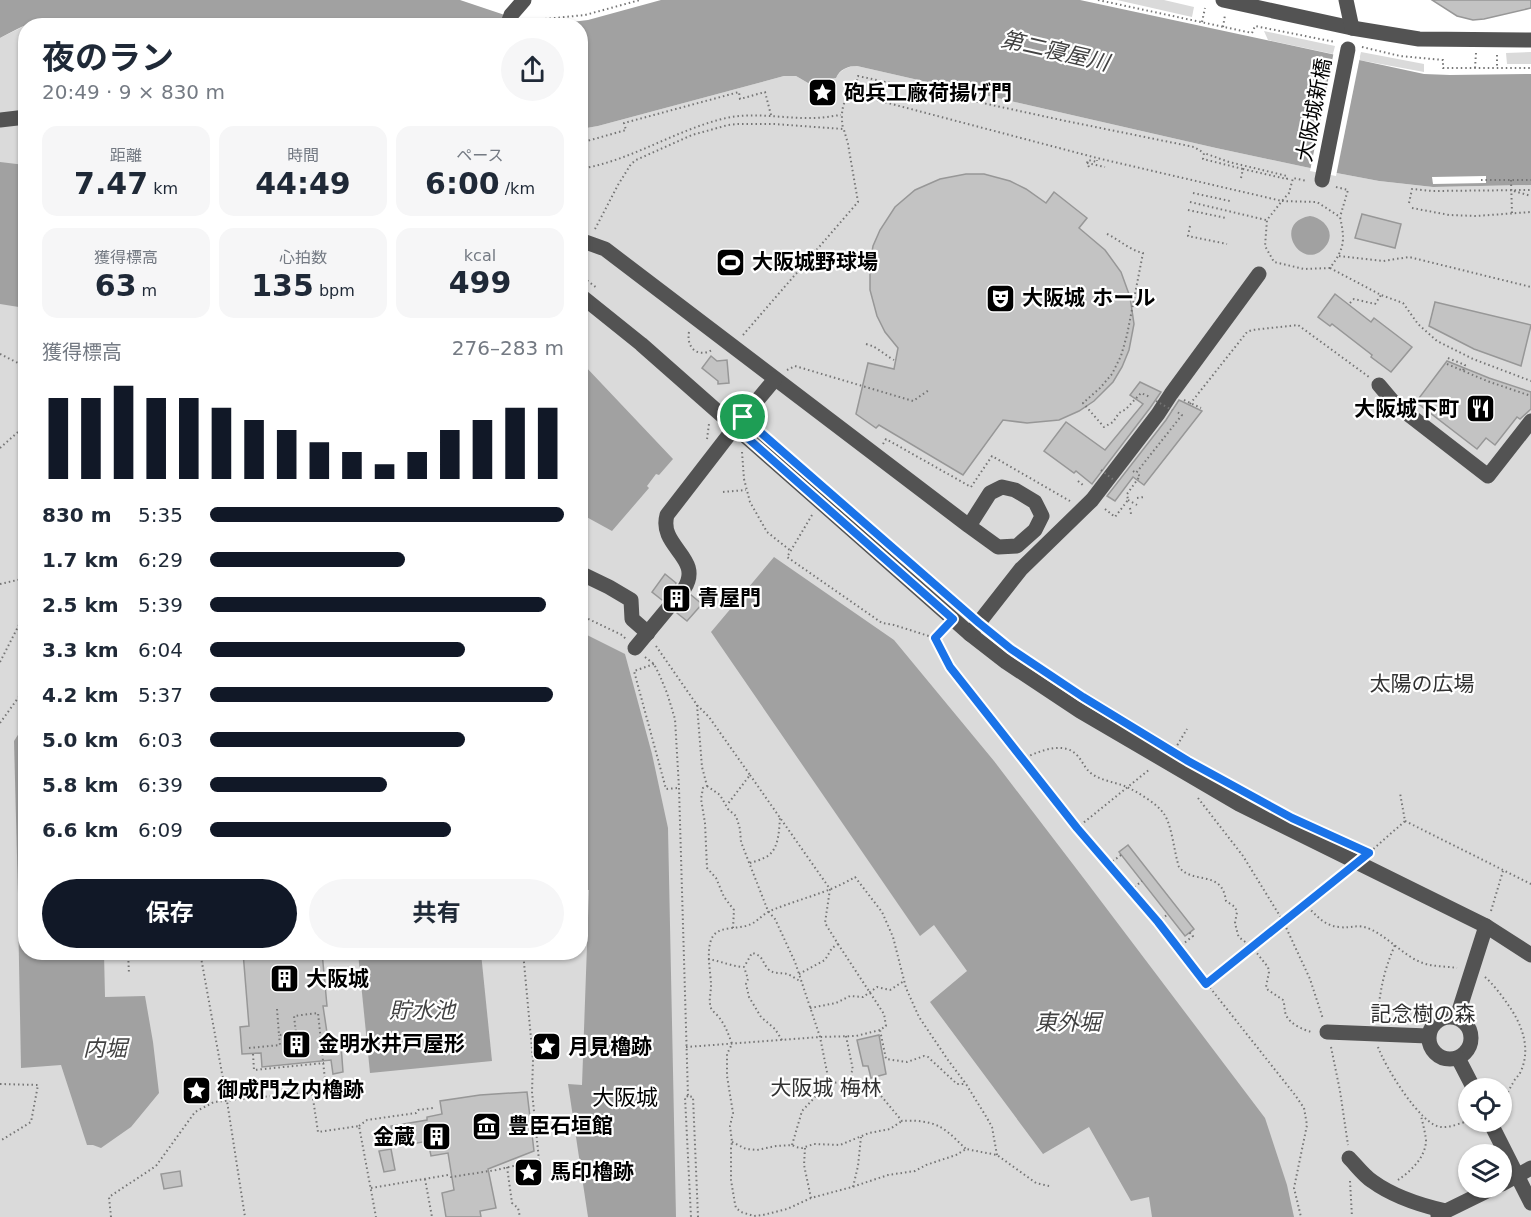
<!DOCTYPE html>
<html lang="ja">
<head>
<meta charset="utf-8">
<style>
	:root { --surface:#fff; --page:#f6f6f7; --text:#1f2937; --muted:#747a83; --accent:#111827 }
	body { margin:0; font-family:"DejaVu Sans","Noto Sans JP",sans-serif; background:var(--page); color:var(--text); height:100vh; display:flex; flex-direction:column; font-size:22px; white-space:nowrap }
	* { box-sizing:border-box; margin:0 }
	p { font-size:20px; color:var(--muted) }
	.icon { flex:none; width:33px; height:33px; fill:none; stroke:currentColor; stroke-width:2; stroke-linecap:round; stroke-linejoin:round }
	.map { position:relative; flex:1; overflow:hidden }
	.sheet { position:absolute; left:18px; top:18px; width:570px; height:942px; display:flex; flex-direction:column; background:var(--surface); border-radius:24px; box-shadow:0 2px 4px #0004 }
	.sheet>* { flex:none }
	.buttons { position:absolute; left:1458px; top:1078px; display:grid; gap:12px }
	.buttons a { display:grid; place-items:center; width:54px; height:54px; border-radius:50%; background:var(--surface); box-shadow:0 2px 4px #0004; font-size:30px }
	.pin { position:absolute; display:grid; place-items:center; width:51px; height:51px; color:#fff; margin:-26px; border:3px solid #fff; border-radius:50%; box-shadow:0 2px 6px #0007 }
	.round { display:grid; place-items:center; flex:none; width:63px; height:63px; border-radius:32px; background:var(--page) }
	.overview { display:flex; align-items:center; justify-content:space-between; height:102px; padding:0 24px }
	h1 { font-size:33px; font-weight:700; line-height:45px }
	.stats { display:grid; grid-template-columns:repeat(3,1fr); gap:9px; height:102px; padding:6px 24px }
	.stats div { display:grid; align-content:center; border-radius:15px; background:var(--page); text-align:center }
	.stats b { font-size:30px; font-weight:700 }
	.stats small { font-size:16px; font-weight:400 }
	.stats p { font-size:16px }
	.chart { height:168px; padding:12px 24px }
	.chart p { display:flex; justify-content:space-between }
	.chart svg { width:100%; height:108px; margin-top:6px; stroke:var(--accent); stroke-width:6 }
	.primary-button { display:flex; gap:12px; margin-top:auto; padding:12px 24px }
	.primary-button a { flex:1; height:69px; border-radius:36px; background:var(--accent); color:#fff; font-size:24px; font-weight:700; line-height:69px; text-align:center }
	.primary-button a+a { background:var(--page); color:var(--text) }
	ul { padding:0 24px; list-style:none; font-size:20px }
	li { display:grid; grid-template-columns:96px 72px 1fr; align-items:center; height:45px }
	li i { height:15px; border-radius:8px; background:var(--accent) }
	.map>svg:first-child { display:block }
	.green { fill:#dadada; fill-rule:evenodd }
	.water { fill:#a1a1a1 }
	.pier { fill:#fff }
	.building { fill:#c3c3c3; stroke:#979797; stroke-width:1.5 }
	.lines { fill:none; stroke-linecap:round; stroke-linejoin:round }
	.path { stroke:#757575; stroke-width:2; stroke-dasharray:1.5 3; stroke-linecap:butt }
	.minor { stroke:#535353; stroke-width:15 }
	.path-bridge { stroke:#757575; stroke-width:2; stroke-dasharray:1.5 3; stroke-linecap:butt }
	.route-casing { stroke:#fff; stroke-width:12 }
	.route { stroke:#1a73e8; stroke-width:8 }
	.labels { text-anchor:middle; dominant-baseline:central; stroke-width:4.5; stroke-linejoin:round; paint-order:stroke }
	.poi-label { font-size:21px; font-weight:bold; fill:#000; stroke:#fff; text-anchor:start }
	.street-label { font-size:21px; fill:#000; stroke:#fff }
	.park-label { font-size:21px; fill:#313131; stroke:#fff }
	.water-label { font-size:22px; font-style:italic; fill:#424242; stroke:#fff }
	.neighbourhood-label { font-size:22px; fill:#000; stroke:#fff }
</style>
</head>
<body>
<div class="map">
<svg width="1531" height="1217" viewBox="0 0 1531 1217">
	<rect width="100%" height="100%" fill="#fff"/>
	<g class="green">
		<polygon points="1117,0 1164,0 1194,7 1192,17"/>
		<path d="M37,22H52L66,25L26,26V952H580L581,129L598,126L784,76H796L808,83L836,78C840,70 848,66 857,66L1216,148L1310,168L1379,181L1433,187L1531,185V1217H0V38L28,24ZM1468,1089H1502V1122H1468ZM1468,1155H1502V1188H1468Z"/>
		<polygon points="1264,31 1335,46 1333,54 1268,40"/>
		<polygon points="1361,52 1424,64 1424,72 1359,60"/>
		<polygon points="1531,52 1531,64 1507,64 1506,53"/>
	</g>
	<g class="water">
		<path d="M0,0H460L520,20L555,24L588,20L661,0H1080L1424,74L1450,75L1531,74V185L1433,187L1379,181L1310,168L1216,148L857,66C848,66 840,69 836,78L808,83L796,76H784L598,126L581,129L580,26H66C61,25 57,22 52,22C33,18 16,30 0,38Z"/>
		<polygon points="0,162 25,165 25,308 0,304"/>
		<path d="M1310,216C1324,218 1337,233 1325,247C1303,274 1270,223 1310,216Z"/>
		<polygon points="580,358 584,361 584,365 673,459 659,475 656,474 647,486 649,488 612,531 581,514"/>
		<polygon points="774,557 894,640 994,761 1085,880 1265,1118 1287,1185 1294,1217 1152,1217 1149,1197 1131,1201 1089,1127 1043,1154 930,1002 967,971 934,925 920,936 711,632"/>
		<polygon points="581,632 625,654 652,754 668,828 676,1217 588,1217 568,1084 582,1085 589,890 580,890"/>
		<polygon points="25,724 26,887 24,893 18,894 14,741"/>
		<polygon points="25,906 26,952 104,953 105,997 145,996 153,1042 159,1093 131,1127 101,1148 93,1145 87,1145 61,1065 21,1068 18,909"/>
		<polygon points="358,953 481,953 492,1061 370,1073"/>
	</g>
	<g class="pier">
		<polygon points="1334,51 1360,57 1336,176 1310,171"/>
		<polygon points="1486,176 1486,183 1433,184 1432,177"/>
	</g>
	<g class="building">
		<polygon points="1432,0 1531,0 1531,8 1484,19 1473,20 1457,16"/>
		<polygon points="966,174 984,174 1010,181 1026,189 1046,203 1054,192 1087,218 1079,228 1105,250 1121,272 1130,297 1134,324 1129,350 1122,367 1113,382 1094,401 1079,411 1059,420 1027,423 1003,420 963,475 879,425 876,428 856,414 868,363 894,369 898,348 885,332 877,316 870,290 870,263 873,246 880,230 895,207 915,190 940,179"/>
		<polygon points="1362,214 1401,224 1395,248 1355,238"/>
		<polygon points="1335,294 1371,322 1374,318 1412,347 1391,372 1371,357 1372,355 1332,324 1330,326 1318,317"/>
		<polygon points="1435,302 1531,325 1521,366 1474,349 1429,326"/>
		<polygon points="711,356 717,361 727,360 729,383 718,384 718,381 702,368"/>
		<polygon points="1447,361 1489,378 1531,392 1531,409 1520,419 1517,417 1495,445 1486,438 1477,449 1416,402"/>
		<polygon points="1140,382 1161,392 1150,408 1092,484 1076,471 1074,473 1044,451 1066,422 1105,450 1143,404 1130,395"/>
		<polygon points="1179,400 1202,411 1144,485 1133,477 1115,501 1107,496 1166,420"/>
		<polygon points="665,574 676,583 674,590 677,595 685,599 691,595 702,604 687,621 677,613 679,608 676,600 670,597 662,600 652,592"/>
		<polygon points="1128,845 1194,929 1185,936 1119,852"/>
		<polygon points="243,952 322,952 327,1006 323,1006 329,1046 341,1045 343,1072 333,1074 331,1060 262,1067 261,1053 242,1054 240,1027 249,1026"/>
		<polygon points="879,1035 886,1074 871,1078 868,1066 863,1066 857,1040"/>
		<polygon points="527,1092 534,1151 488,1169 496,1208 480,1211 481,1217 446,1217 442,1193 454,1190 448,1153 431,1156 428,1141 395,1147 391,1126 427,1120 427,1117 442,1114 440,1101 480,1095"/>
		<polygon points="391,1149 395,1170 384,1172 379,1151"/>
		<polygon points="180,1171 182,1186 164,1189 161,1174"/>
	</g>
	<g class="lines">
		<g class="path">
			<polyline points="1098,0 1252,33 1255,26 1335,42"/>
			<polyline points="545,19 585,15 640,0"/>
			<polyline points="1202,22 1205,8"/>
			<polyline points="1223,27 1225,15"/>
			<polyline points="1362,47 1400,56 1443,60 1443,68 1531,68"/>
			<polyline points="1497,55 1497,68"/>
			<polyline points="1475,68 1476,53"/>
			<polyline points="26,76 24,77 26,87"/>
			<polyline points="854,94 858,76 1061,120 1194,147 1204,153"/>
			<polyline points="580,143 626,130 624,123 739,92 740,99 765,92 771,115"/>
			<polyline points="1087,163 1105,167"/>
			<polyline points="1089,167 1087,163 1088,160 1097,162 1097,160"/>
			<path d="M580,169C630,161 674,131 722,119C753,111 783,119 814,118C823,118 832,116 841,115"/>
			<polyline points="1241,178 1243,169 1287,179 1287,176 1229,162 1204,153 1203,159 1243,169"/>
			<polyline points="1481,180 1531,180"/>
			<polyline points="1511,180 1512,213"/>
			<polyline points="1336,187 1348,190 1340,217"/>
			<polyline points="1514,191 1531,196"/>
			<polyline points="1193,193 1230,201"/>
			<path d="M1282,201L1317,202L1340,217C1345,240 1345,248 1330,268L1304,269L1274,262L1265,246L1267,220Z"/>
			<polyline points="1190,202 1266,220"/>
			<polyline points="1409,203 1412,189 1432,191 1531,190"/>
			<polyline points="1412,208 1449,215 1476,216 1531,212"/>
			<polyline points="1188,210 1226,218"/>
			<polyline points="1190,226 1188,236 1227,244"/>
			<path d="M595,229L618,185L631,164L636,160L692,135L728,125L738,124H774L843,129C841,116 841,104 850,93L1097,158L1282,201L1289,193L1293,178L1307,181"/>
			<path d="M1107,234C1120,240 1129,250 1143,253L1127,335L1121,356L1112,374L1100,388L1083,403L1104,427L1113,422L1119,413L1126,409L1141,393L1150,397"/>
			<polyline points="1339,256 1383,261 1409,257 1531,287"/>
			<polyline points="1330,268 1381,295 1403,303 1418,324 1437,341 1473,359 1531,381"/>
			<polyline points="580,275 597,288"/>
			<polyline points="1350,303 1354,299 1375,304 1381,295"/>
			<path d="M689,332C686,348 698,358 712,350"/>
			<polyline points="743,335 858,202 848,144 844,130"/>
			<path d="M866,344C878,347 883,354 894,360"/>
			<polyline points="0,354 26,367"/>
			<polyline points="1448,358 1465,365 1463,371"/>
			<polyline points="1447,364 1487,381 1531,396"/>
			<polyline points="787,370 795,366 913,401 929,390"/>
			<polyline points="1184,400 1201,408"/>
			<polyline points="1190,404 1247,332 1252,330 1298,325 1369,377"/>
			<polyline points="707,439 709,424"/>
			<polyline points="883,444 886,439 971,487 992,456 1070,501"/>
			<polyline points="0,448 26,425"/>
			<polyline points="742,452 744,479 750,502 767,532 791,551"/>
			<polyline points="1133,471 1136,473 1182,415 1177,412"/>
			<polyline points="1078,481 1084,486"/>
			<polyline points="723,492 746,490"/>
			<polyline points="1137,498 1144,497"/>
			<polyline points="1128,500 1137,505"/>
			<polyline points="1130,508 1131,514"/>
			<polyline points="1105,509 1115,517 1128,500 1127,494 1140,476 1136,473"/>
			<polyline points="812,515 787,557 882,623 894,625 935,638 943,630"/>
			<polyline points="0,584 26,578"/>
			<polyline points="580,615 622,635 626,639"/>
			<polyline points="935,638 949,667 1077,828 1158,922 1295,1095 1304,1108 1307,1125 1294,1188 1301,1217"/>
			<polyline points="656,646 697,705 709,717 750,775 727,805"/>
			<polyline points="645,657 654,664 660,676 667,693 675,719 679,788 688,1096 693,1097 698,1217"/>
			<polyline points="0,662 26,611"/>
			<polyline points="654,664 634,671 666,789 678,788"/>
			<polyline points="697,705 702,767 707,786 703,788 701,799 705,823 707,868 716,878 724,897 734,910 733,928"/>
			<polyline points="0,723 26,687"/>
			<polyline points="1175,749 1187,729"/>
			<path d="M1022,759C1036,753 1052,745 1067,749C1081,753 1082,767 1092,774C1102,781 1115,782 1127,787C1137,792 1158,804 1164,814C1172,825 1174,852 1179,867C1193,885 1222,869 1226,901L1235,907L1237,912L1235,923L1238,935L1240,938L1252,947L1268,967L1269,972L1266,987L1268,990L1283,1000C1285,1005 1284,1010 1286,1015C1290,1024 1303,1030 1312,1032"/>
			<polyline points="750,775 830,889 825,923 838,944 832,948 825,960 799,974"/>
			<polyline points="707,786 720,795 728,809 736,816 740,829 741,842 768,911 775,919 795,962 820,1037 829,1082"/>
			<polyline points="1198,798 1243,856 1283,921 1310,979 1323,1019"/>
			<polyline points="1405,821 1531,884"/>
			<polyline points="1077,828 1150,769"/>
			<polyline points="1370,852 1405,821 1400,793"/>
			<path d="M750,863C756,861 764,859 769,855C779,847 779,830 780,818"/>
			<polyline points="1109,864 1121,855"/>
			<polyline points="1131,890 1142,881"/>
			<path d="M1305,904C1315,914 1324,926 1339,927C1352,929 1356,923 1370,929C1388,937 1402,954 1420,962C1432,967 1445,966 1457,968"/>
			<polyline points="1491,911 1503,871"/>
			<polyline points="1158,922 1168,914"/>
			<polyline points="838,944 884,1014 886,1026 880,1030 886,1059 907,1062 924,1056 928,1057 957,1084 966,1084"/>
			<polyline points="1178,948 1193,936 1189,932"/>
			<polyline points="128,952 129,974"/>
			<polyline points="200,952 227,1101 245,1217"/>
			<path d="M708,959C720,961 731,966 743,967"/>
			<path d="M1485,977C1494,985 1502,996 1509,1006C1522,1025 1531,1048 1521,1071C1519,1076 1515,1078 1513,1083C1509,1089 1506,1097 1502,1103"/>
			<polyline points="1207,984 1345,873"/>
			<polyline points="810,1008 836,1003 850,996 863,997 877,987 890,990 904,981"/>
			<polyline points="277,1009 279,1035 296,1033 294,1016 318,1013 325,1080 312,1092"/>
			<path d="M1377,1021C1380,992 1383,972 1395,945"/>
			<polyline points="846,1036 853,1070 851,1073 853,1083"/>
			<path d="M782,1040L775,1029L761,1017L749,997L746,984L748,979L744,967L752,953C763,955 762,962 768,969C774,975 781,972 787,974C791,975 796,979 800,981"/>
			<polyline points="686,1047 820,1037 856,1036 880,1030"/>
			<polyline points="1331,1047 1340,1091 1348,1145"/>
			<path d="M1378,1047C1384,1065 1421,1126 1441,1127C1450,1128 1460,1123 1468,1121"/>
			<polyline points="249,1048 280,1045 279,1035"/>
			<polyline points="253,1054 254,1070 324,1063"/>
			<polyline points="0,1084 38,1085 31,1122 0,1141"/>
			<polyline points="688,1096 685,1097 691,1217"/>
			<polyline points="359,1126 367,1120 416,1113 418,1110 433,1108"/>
			<polyline points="732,1142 746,1149 757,1150 776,1146 792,1145 796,1147 802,1148 814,1144 840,1145 869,1133 890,1129 902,1121"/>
			<path d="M792,1145L802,1111L829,1082L864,1085L882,1097L902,1121C913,1120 930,1121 940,1127C950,1132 958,1142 966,1149"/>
			<polyline points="805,1148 804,1165 811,1198"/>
			<path d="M997,1155L992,1127L987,1118L966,1084L948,1060L919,1017L906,988L893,937L882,912L855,877C829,893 798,899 770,911C763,914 758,921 751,924C740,930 721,925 713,936C705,949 711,972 711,986C711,992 709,999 710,1004C710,1009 714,1012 717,1015C725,1024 728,1033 732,1044L727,1054V1076L733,1113L730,1126L732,1142L731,1148V1180L735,1204L736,1208L741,1212L754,1216L763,1215L787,1209L811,1198L852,1187L888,1175L915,1171L926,1165L956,1155L966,1149L997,1155L1036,1183L1049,1186"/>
			<polyline points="507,1167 512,1203 518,1208 520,1217"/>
			<polyline points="425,1179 432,1217"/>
			<path d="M1398,1180C1411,1171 1426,1157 1426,1140C1425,1132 1423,1124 1421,1116"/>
			<polyline points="1350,1181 1352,1217"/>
			<polyline points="853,1187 858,1166 861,1137"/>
			<polyline points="371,1188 448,1175 451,1177 496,1170 539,1160 532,1092 533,1060 523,952"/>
			<polyline points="111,1217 109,1197 156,1166 195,1112 214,1102 312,1092 318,1132 359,1126 376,1217"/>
		</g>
		<g class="minor">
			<polyline points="1223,0 1352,28 1419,39 1531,40"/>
			<polyline points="1346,0 1352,28"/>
			<polyline points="507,26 511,15 524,0"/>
			<polyline points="0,120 26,117"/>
			<polyline points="1322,180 1348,49"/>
			<polyline points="580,240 605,249 969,526 998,547 1017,546 1035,530 1042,516 1035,502 1015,490 1002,487 990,493 969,526"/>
			<polyline points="580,295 641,344 970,634 1006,662 1080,711 1239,804 1486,926 1531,955"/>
			<polyline points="1379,385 1395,404 1488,476 1531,421"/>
			<polyline points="580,573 609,587 631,600 632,619 648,633"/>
			<path d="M684,589C704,558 658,547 667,515L735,427L775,379"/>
			<polyline points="970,634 1021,569 1092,500 1158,414 1171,394 1259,274"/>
			<polyline points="635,648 669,607"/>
			<circle cx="1450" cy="1038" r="21"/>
			<polyline points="1457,1017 1486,926"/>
			<polyline points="1327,1032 1428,1036"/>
			<polyline points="1458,1058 1474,1089"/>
			<polyline points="1490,1122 1531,1203"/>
			<path d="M1349,1158C1356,1165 1363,1175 1372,1181C1394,1197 1419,1205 1446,1211"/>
			<polyline points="1502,1184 1531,1168"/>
			<polyline points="1438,1215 1493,1188"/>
		</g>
		<g class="path-bridge">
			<polyline points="1156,401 1172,410"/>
			<polyline points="1101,470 1115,481"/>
		</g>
	</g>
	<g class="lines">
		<defs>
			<polygon id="route" points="743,417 979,623 1011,649 1083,697 1188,761 1292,818 1369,853 1206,984 1158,922 1077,828 950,667 935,638 953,619 735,427"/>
		</defs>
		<use href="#route" class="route-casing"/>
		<use href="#route" class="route"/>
	</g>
	<defs>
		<symbol id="sight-square" viewBox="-11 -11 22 22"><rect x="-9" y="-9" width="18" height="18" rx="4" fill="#000" stroke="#fff"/><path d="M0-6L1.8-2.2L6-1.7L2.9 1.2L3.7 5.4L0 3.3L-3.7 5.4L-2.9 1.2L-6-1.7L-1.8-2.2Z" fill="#fff"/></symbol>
		<symbol id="stadium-square" viewBox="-11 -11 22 22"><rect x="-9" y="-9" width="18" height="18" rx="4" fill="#000" stroke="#fff"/><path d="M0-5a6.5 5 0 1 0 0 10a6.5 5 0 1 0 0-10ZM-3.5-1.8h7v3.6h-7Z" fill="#fff"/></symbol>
		<symbol id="theatre-square" viewBox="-11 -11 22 22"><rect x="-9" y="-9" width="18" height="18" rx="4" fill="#000" stroke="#fff"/><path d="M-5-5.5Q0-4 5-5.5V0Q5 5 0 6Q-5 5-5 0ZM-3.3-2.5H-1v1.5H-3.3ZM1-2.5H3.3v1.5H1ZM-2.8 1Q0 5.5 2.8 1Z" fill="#fff"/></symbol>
		<symbol id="restaurant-square" viewBox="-11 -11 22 22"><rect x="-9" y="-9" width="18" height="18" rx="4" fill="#000" stroke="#fff"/><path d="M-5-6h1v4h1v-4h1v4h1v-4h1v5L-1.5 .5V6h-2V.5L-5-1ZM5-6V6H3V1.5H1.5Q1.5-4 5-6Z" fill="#fff"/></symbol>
		<symbol id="building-square" viewBox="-11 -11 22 22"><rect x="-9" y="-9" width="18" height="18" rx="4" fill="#000" stroke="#fff"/><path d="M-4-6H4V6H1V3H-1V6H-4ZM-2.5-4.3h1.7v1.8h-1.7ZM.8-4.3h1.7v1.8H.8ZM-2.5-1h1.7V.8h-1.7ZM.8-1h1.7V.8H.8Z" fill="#fff"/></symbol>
		<symbol id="museum-square" viewBox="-11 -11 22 22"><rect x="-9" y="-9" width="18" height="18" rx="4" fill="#000" stroke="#fff"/><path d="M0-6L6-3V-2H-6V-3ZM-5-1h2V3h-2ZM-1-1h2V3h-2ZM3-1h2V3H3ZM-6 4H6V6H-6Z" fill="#fff"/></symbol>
	</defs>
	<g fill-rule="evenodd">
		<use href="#sight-square" x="806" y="76" width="33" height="33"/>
		<use href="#stadium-square" x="714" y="246" width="33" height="33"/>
		<use href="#theatre-square" x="984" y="282" width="33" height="33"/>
		<use href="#restaurant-square" x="1464" y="392" width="33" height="33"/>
		<use href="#building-square" x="660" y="582" width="33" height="33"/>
		<use href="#building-square" x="268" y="962" width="33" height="33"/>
		<use href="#building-square" x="280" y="1028" width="33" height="33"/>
		<use href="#sight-square" x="530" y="1030" width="33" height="33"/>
		<use href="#sight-square" x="180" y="1074" width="33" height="33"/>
		<use href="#museum-square" x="470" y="1110" width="33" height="33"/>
		<use href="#building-square" x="420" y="1120" width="33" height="33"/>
		<use href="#sight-square" x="512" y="1156" width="33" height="33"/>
	</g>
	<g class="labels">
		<g class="poi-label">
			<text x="844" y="93">砲兵工廠荷揚げ門</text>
			<text x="752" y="262">大阪城野球場</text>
			<text x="1022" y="298">大阪城 ホール</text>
			<text x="1459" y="409" text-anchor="end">大阪城下町</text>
			<text x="698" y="598">青屋門</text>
			<text x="306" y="979">大阪城</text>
			<text x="318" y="1044">金明水井戸屋形</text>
			<text x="568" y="1047">月見櫓跡</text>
			<text x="217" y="1090">御成門之内櫓跡</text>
			<text x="508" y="1126">豊臣石垣館</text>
			<text x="415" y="1137" text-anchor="end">金蔵</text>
			<text x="550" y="1172">馬印櫓跡</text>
		</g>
		<g class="street-label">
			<text transform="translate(1314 110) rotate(-79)">大阪城新橋</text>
		</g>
		<g class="park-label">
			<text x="1422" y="684">太陽の広場</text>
			<text x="1423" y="1014">記念樹の森</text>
			<text x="826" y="1088">大阪城 梅林</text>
		</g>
		<g class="water-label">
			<text transform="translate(1055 51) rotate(13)">第二寝屋川</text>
			<text x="422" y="1010">貯水池</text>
			<text x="1068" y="1022">東外堀</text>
			<text x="105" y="1048">内堀</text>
		</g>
		<g class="neighbourhood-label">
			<text x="625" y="1097">大阪城</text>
		</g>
	</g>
</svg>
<div class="buttons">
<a><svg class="icon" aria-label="locate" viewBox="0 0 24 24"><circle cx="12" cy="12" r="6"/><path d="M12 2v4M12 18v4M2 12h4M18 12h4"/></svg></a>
<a><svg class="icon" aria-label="layers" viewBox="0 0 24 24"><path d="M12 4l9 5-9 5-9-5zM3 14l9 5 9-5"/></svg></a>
</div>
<div class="pin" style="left:743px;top:417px;background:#1e9e55"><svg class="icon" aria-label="arrive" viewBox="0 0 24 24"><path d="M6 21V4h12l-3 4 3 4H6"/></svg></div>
<section class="sheet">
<div class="overview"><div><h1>夜のラン</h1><p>20:49 · 9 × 830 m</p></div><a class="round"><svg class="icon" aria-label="share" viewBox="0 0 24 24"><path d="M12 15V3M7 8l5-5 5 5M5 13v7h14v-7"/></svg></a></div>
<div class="stats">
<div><p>距離</p><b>7.47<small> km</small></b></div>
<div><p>時間</p><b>44:49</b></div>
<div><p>ペース</p><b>6:00<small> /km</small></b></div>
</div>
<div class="stats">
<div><p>獲得標高</p><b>63<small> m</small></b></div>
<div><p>心拍数</p><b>135<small> bpm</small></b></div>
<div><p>kcal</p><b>499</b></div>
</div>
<div class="chart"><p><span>獲得標高</span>276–283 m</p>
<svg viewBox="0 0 160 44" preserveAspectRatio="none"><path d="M5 44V11M15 44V11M25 44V6M35 44V11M45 44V11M55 44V15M65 44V20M75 44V24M85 44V29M95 44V33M105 44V38M115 44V33M125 44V24M135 44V20M145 44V15M155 44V15"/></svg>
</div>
<ul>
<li><b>830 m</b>5:35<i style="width:100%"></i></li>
<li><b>1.7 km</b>6:29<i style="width:55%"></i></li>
<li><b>2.5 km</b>5:39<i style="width:95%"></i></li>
<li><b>3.3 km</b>6:04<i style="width:72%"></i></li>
<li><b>4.2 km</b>5:37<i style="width:97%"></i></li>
<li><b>5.0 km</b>6:03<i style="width:72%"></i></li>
<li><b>5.8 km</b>6:39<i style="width:50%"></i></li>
<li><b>6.6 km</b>6:09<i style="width:68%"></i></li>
</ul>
<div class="primary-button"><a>保存</a><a>共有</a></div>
</section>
</div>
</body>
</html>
